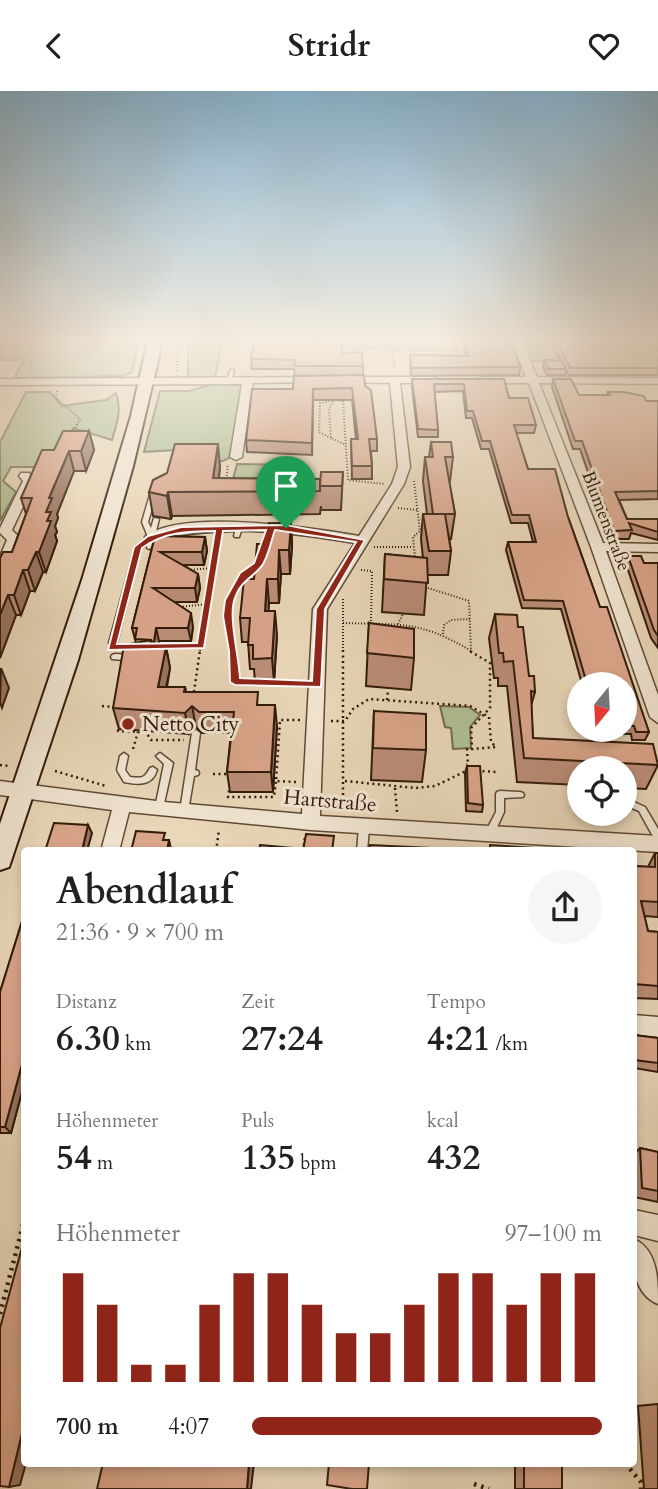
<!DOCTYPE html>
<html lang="de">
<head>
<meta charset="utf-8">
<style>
	:root { --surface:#fff; --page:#f6f6f6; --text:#202124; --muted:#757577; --accent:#8f2418 }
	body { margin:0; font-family:Cardo,serif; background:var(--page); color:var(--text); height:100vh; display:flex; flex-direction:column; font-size:26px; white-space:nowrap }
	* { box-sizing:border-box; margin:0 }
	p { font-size:23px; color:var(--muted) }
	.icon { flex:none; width:38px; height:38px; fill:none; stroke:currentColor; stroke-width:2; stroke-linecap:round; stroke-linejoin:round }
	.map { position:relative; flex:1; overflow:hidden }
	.panel { position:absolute; left:21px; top:756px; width:616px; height:620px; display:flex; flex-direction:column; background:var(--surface); border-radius:7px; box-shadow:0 4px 10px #0003 }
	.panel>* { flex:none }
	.needle { width:46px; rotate:198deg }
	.buttons { position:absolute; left:567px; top:581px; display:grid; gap:14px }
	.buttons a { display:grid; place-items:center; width:70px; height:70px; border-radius:50%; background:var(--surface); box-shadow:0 4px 10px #0003; font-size:35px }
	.pin { position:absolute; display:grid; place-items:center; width:60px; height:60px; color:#fff; margin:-72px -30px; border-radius:50% 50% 50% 0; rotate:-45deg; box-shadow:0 0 7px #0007 }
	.pin .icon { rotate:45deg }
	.round { display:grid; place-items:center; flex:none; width:74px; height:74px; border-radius:37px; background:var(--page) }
	.headline { display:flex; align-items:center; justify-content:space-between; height:119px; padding:0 35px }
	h1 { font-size:38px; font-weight:800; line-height:52px }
	.stats { display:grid; grid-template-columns:repeat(3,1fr); gap:10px; height:119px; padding:7px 35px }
	.stats div { display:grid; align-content:center }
	.stats b { font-size:35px; font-weight:800 }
	.stats small { font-size:19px; font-weight:400 }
	.stats p { font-size:19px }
	.chart { height:196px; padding:14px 35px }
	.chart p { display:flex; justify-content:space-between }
	.chart svg { width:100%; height:126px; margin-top:7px; stroke:var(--accent); stroke-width:6 }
	ul { padding:0 35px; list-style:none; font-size:23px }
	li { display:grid; grid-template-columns:112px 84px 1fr; align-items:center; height:52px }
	li i { height:18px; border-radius:9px; background:var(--accent) }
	header { display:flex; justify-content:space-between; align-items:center; height:91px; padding:0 35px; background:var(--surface); font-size:32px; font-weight:800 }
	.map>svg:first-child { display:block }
	.green { fill:#b0bf94; stroke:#716d4f; stroke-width:2 }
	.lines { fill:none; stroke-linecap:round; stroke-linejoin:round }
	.lane-casing { stroke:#604a36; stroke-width:3 }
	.street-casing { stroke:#604a36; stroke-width:3 }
	.secondary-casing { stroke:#321b0a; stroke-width:4 }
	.path-far2 { stroke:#321b0a; stroke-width:2; stroke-dasharray:1 2; stroke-linecap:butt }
	.path-far1 { stroke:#321b0a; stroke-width:2.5; stroke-dasharray:2 3.5; stroke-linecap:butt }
	.path { stroke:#321b0a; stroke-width:4.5; stroke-dasharray:2.5 5; stroke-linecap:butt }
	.lane { fill:#f1e5d2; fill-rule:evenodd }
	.street { fill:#f1e5d2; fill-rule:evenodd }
	.secondary { fill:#f1e5d2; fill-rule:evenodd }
	.wall { fill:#bb8e78; stroke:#321b0a; stroke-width:2 }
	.shaded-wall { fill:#997461; stroke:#321b0a; stroke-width:2 }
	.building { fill:#daa58b; stroke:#321b0a; stroke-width:2 }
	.route { fill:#8f2418; stroke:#fff; stroke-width:2; fill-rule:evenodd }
	.poi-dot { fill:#8f2418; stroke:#f1e5d2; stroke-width:2.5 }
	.labels { text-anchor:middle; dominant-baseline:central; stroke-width:6; stroke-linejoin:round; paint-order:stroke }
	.far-street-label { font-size:18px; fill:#321b0a; stroke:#f1e5d2 }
	.poi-label { font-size:21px; fill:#321b0a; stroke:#f1e5d2; text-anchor:start }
	.street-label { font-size:21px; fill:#321b0a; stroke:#f1e5d2 }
</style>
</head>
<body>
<header><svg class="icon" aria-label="back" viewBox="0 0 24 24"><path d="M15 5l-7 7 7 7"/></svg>Stridr<svg class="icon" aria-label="heart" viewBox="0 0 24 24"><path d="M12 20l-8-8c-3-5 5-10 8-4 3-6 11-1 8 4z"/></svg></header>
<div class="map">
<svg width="658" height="1398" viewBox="0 0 658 1398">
	<rect width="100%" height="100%" fill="#e9d7b9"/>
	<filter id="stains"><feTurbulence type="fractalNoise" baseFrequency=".00286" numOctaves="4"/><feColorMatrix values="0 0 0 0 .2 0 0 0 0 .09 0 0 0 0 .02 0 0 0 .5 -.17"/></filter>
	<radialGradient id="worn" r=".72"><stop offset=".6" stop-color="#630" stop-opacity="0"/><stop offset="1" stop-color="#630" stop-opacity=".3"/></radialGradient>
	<g class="green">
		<polygon points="0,249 139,249 132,281 123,285 14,287 24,269 0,269"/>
		<polygon points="188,249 454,249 458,260 321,257 321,252 222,252 215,286 188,286"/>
		<polygon points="521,249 549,249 559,270 530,270"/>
		<polygon points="214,293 242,294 231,366 223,370 195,370 177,359 144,361 160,300 189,300"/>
		<path d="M26,301H50L62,315L106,309L116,302C122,319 117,332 112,349L73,337L57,374L52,376H11L3,390L16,401L0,430V351Z"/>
		<polygon points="237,373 291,374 290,389 232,392"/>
		<polygon points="440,615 469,616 480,624 470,636 471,657 453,658 451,637 445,636"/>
	</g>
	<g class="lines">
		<defs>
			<g id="lane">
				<polygon points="232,278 234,279 232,289 227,290 230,279"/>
				<polygon points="154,398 157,400 148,431 151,437 154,427 159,428 152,456 149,458 147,457 147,453 141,457 117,552 113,554 109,552 135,456 148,446 142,431 151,400"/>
				<polygon points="239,435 242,437 239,446 235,446 234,445 236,437"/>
				<polygon points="115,563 134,564 138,567 134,570 112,568 111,566 112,564"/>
				<polygon points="196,639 200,642 195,679 198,680 199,682 198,684 194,685 188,720 187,723 181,723 180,720 192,642"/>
				<path d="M124,662L128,665L125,679L130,686C142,687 144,688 150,677L153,676L157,679C152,695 139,694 124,691L117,679L120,665Z"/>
				<polygon points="160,662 173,672 163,717 162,719 156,719 155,717 164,673 156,665"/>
				<polygon points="500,700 520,701 523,702 524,704 523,706 504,707 504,721 492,747 486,747 484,744 496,721 496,703 497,701"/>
				<polygon points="625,707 645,716 658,738 658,750 655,749 639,720 625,714"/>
				<polygon points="364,733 367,734 369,737 367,760 357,760 359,737 361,734"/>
			</g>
			<g id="street">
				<polygon points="512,249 522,249 537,286 658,287 658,293 539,292 603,452 658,453 658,461 606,460 658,604 658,632 650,626 591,456 529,292 483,292 478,289 483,286 526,286"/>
				<polygon points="315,286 320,289 319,291 253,292 242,366 236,369 230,366 242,293 0,294 0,288"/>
				<path d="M343,286H434L439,289L434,292H400L410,376L404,393L327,518L320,725L658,745V761L311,739L129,721L119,760H101L112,719L0,704V690L164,711L302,723L313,518L355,452C286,440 219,433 151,450L145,446C179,417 315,437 359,445L392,393L398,376L390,292L339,291L338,289Z"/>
				<polygon points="21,382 29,382 35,390 12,439 21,448 7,481 0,485 0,465 7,449 0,442 0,437 23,390 19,385"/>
				<polygon points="634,924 658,926 658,946 634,944"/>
				<polygon points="634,1119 658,1124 658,1150 634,1144"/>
				<path d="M634,1148C658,1159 658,1189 658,1213C633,1203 632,1172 634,1148Z"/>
			</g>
			<polygon id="secondary" points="148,249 162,249 157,274 133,375 78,569 9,776 0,779 0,733 82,489 131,325"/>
		</defs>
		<use href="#lane" class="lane-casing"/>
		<use href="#street" class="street-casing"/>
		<use href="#secondary" class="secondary-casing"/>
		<g class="path-far2">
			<polyline points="379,249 393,261 394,277"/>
			<polyline points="384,253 423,249"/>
			<polyline points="537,266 540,264 537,256 541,249"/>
			<polyline points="31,280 32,272 25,267 36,249"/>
			<polyline points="177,280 178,249"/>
			<polyline points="57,300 56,307 80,328 73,341"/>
			<polyline points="335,308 329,318 331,347 346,354"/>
			<polyline points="337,309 343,310 348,389 384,393"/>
			<polyline points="331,347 319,341 320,312 332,310"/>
			<polyline points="414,390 420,440 413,446 415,467"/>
			<polyline points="226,391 228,373"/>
			<polyline points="398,417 417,419"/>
			<polyline points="374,456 413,456"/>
			<polyline points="188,479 212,477"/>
			<polyline points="361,479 372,480 371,532"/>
			<polyline points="425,496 469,510 471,560"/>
			<polyline points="343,508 343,560"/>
			<polyline points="180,516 207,513"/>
			<path d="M343,532C400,534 420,529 471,560"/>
			<polyline points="398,533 403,523"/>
			<polyline points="443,543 444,534 451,529 470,528"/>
			<polyline points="159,556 201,555"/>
			<polyline points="200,560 217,449"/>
			<path d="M232,560C227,522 226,501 257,475"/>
		</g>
		<g class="path-far1">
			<polyline points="232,559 235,591 303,594"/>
			<polyline points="343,559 343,718"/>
			<polyline points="194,601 200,559"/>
			<polyline points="387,609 388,599"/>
			<polyline points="102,615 114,616"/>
			<polyline points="331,630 345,630 353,618 369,608 470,615 489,626 491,651 496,656 472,658"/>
			<polyline points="119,633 118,640 146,641 151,649 184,649"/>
			<polyline points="133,658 138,641"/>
			<polyline points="0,674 11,675"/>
			<polyline points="468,676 467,658 472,658 471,637 490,617 490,572 468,559"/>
			<polyline points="55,680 106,695"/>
			<polyline points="477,680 498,681"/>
			<polyline points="213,683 230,683"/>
			<polyline points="345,690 415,697 435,695 466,680"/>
			<polyline points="296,691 276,690 280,629 300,629"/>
			<polyline points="230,694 228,706 274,706 276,690"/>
			<polyline points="395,697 397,721"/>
			<polyline points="216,760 219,739"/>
			<polyline points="303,760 305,746"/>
		</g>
		<g class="path">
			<polyline points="0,1223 24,1130"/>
			<polyline points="630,1378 641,1391 641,1398"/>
			<polyline points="474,1393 489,1398"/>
		</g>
		<use href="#lane" class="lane"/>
		<use href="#street" class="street"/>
		<use href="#secondary" class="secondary"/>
	</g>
	<g class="wall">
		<polygon points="465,249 520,276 519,284 411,285 410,264 466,265 464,256"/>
		<polygon points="551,249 658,249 658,284 568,284 566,279 565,284 547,284 543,275 544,269 561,270"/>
		<polygon points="312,253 342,262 363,275 363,284 377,348 377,360 371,360 372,375 372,388 352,388 351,348 356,348 352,309 313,309 312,364 247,361 246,349 293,298 295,285 294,278 252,278 251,268"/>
		<polygon points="412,288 504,288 509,307 536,334 534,342 516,342 528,378 568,426 600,516 649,641 645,649 632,649 631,643 595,643 594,639 625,639 625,593 582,593 561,518 522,517 506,459 508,451 533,451 528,432 511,432 489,358 481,358 472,327 466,327 463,300 434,301 438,339 438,346 418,346 412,296"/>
		<polygon points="553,288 579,304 607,304 608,301 646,310 658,310 658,408 619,409 627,428 658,428 658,449 631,442 629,448 611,448 580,358 573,358 552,296"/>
		<polygon points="89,340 94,359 86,380 74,380 57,423 58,427 55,435 57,441 55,444 57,450 46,481 43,481 35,500 30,500 21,524 16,524 0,567 0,467 12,461 26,423 21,407 54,359"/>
		<polygon points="431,351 453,366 450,390 449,390 455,423 451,448 449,448 451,460 448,484 427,484 424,524 382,521 385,463 423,467 421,448 423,423 427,423 423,390 425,366 429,366"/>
		<polygon points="220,376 219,387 320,388 343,381 341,419 321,419 321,415 320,423 172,425 171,428 153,425 149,401"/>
		<polygon points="291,432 292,455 290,483 281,483 279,512 269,512 268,520 277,544 274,591 255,591 254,578 250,578 248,551 242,551 240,527 267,453"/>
		<polygon points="155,445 205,446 207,460 204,474 183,474 198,483 200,497 197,511 173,511 193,536 191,550 159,550 158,556 166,556 170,577 167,596 185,596 186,601 259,614 277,635 273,701 230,701 227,681 231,642 202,642 196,636 189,643 119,638 113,617 136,552 132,537"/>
		<polygon points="628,465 644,472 658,472 658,557 651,547 626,473"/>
		<polygon points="495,523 518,536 529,585 535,601 531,615 533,647 658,674 646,698 625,697 625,677 579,677 579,694 517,691 507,595 498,595 498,587 494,587 489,547"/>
		<polygon points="369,532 414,567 411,599 366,595"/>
		<polygon points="374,620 426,659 422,691 371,689"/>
		<polygon points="467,675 483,714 482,721 466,720 465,682"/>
		<polygon points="655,762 658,762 658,826 644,825 648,840 658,841 658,908 634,907 634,775 648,776"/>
		<polygon points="24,824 24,993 11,1042 0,1042 0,901"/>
		<polygon points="634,944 658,947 658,981 634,977"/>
		<polygon points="640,1057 658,1061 658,1111 634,1106 634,1063"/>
		<polygon points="657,1313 658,1313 658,1398 644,1398 638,1315"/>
		<rect x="515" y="1372" width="47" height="26"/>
	</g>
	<g class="shaded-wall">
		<polygon points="89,340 94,359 86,380 81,360"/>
		<polygon points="218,353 220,376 217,401 213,387"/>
		<polygon points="69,360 74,380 57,423 58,427 55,435 57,441 55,444 57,450 46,481 39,461 47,430 46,421 49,407"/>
		<polygon points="168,401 172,425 171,428 167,405"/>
		<polygon points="291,432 292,455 290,483 289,459"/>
		<polygon points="205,446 207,460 204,474 202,461"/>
		<polygon points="279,459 281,483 279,512 278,488"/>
		<polygon points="36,461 43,481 35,500 28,479"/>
		<polygon points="23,479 30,500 21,524 14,504"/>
		<polygon points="198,483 200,497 197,511 195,497"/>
		<polygon points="267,488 269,512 267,544 265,520"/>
		<polygon points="8,504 16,524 0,567 0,524"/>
		<polygon points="275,520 277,544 274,591 272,567"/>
		<polygon points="191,522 193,536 191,550 188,537"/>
		<polygon points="156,537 159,550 157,564 154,551"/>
		<polygon points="166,556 170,577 162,617 158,596"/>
		<polygon points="1,577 9,597 2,617 0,611"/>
		<polygon points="185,596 189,617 192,615 196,636 189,643 185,622"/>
		<polygon points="275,614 277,635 273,701 271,681"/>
		<polygon points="88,734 92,742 87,760 82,760"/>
		<polygon points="169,749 171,758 171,760 167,760"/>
		<polygon points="24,966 24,993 11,1042 5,1036"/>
		<polygon points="24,1334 24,1372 26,1372 20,1394 9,1396"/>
		<polygon points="249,1372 254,1372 251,1398 247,1398"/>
	</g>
	<g class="building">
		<polygon points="254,249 311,249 311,253 341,253 342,262 362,261 363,275 294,275 295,269 251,268"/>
		<polygon points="465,249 511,249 520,276 411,277 410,264 469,265"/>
		<polygon points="556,249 658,249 658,277 570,277"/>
		<polygon points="544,269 562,270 566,278 548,278"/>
		<polygon points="364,284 365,295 371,299 377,348 369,348 372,375 352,375 351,348 358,348 352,297 313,298 312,352 246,349 252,298 293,298 294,285"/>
		<polygon points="412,288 504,288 509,307 528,307 536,334 514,334 528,378 555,378 568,426 600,516 607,516 649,641 636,641 634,635 625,635 625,593 587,593 563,510 524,509 508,451 536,451 529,424 512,424 490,350 482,350 473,320 467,320 464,293 434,293 438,339 418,338"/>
		<polygon points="553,288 571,288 579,304 610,304 608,301 624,301 644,305 646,310 658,310 658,400 615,401 627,428 658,428 658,441 629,432 632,439 614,440 582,350 575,350"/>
		<polygon points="63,340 89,340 81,360 69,360 49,407 52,407 46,421 51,421 47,430 51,430 39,461 36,461 28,479 23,479 14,504 8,504 0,524 0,467 3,461 12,461 32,407 21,407 42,359 54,359"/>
		<polygon points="431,351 451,351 453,366 445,366 455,423 433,423 425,366 433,366"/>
		<polygon points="175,353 218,353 213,387 320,388 320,400 168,401 167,405 149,401 153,389 167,382"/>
		<polygon points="321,381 343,381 342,395 320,395"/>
		<polygon points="423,423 445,423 451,460 429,460"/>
		<polygon points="269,432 291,432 289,459 279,459 278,488 267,488 265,520 275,520 272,567 253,568 253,554 248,554 250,527 240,527 244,488 254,488 257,453 267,453"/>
		<polygon points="155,445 205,446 202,461 160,461 198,483 195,497 153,497 191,522 188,537 156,537 154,551 151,550 151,549 135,548 137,537 132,537"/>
		<polygon points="385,463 427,467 428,492 384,488"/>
		<polygon points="628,465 641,465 644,472 658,472 658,545 654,539"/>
		<polygon points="495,523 517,524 518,536 523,536 529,585 534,585 535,601 531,600 533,647 653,653 658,674 524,667 513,570 504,571 503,562 499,562"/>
		<polygon points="369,532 414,538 414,567 367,562"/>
		<polygon points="151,549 150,556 166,556 158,596 185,596 184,601 258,601 257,614 275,614 271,681 227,681 234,621 199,621 192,615 185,622 113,617 124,554"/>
		<polygon points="374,620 426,623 426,659 373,657"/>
		<polygon points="467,675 480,675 483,714 468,712"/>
		<polygon points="54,732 88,734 82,760 45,760"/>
		<polygon points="136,740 165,742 163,749 169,749 167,760 131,760"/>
		<polygon points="306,743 334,745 332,760 303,760"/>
		<polygon points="260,754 303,758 303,760 259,760"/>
		<polygon points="370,754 431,757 432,760 336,760 336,757 369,759"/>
		<polygon points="490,754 534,757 535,760 490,760"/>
		<polygon points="219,758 252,760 218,760"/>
		<polygon points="655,762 658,762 658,811 641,810 648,840 658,841 658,895 634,893 634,775 655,776"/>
		<polygon points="24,824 24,966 5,1036 0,1036 0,901"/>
		<polygon points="634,944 658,947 658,972 634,969"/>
		<polygon points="640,1057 658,1061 658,1100 642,1097"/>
		<polygon points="24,1149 24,1334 9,1396 0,1395 0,1237"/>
		<polygon points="103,1372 249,1372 247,1398 97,1398"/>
		<polygon points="329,1372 369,1372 367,1398 352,1398 327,1394"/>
		<rect x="524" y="1372" width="38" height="26"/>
	</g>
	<linearGradient id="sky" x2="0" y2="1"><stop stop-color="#88b6d3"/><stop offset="0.56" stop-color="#f5ede0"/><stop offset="1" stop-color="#f5ede0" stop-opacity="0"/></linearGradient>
	<rect width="658" height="445" fill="url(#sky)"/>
	<path class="route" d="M286,434L365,449L325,518L321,596L235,594L230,591L229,560L223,525L225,509L240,482L254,472L266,439L223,440L204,557L108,559L134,456L148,445L181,436ZM275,439L356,451L316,518L312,590L240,587C239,566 229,528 234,510C240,490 250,489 261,476C268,468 271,450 275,439ZM215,440L197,552L117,553L142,457C164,441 188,440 215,440Z"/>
	<circle class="poi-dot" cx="128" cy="633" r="7"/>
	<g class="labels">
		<g class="far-street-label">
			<text transform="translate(606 430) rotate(69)">Blumenstraße</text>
		</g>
		<g class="poi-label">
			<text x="142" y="633">Netto City</text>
		</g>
		<g class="street-label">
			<text transform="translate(330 710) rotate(5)">Hartstraße</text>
		</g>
	</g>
	<rect width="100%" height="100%" filter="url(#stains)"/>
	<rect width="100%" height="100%" fill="url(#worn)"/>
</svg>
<div class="buttons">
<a><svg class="needle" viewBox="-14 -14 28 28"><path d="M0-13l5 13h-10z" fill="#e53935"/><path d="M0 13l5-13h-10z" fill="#757577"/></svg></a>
<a><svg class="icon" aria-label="locate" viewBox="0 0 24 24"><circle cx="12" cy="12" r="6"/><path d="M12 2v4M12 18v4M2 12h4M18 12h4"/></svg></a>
</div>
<div class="pin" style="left:286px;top:437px;background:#1e9e55"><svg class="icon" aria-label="arrive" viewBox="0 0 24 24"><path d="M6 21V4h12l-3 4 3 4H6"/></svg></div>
<section class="panel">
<div class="headline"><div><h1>Abendlauf</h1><p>21:36 · 9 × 700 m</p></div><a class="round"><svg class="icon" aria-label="share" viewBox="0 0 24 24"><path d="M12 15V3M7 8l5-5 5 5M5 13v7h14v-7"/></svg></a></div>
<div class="stats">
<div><p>Distanz</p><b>6.30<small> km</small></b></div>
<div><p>Zeit</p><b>27:24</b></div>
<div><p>Tempo</p><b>4:21<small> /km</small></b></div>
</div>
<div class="stats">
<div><p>Höhenmeter</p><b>54<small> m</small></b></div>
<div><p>Puls</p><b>135<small> bpm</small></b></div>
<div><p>kcal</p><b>432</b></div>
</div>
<div class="chart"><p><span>Höhenmeter</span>97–100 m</p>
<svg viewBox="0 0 160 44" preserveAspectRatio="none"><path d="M5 44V6M15 44V17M25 44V38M35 44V38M45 44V17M55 44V6M65 44V6M75 44V17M85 44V27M95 44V27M105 44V17M115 44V6M125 44V6M135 44V17M145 44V6M155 44V6"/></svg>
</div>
<ul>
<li><b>700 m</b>4:07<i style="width:100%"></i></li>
</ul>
</section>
</div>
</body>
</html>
